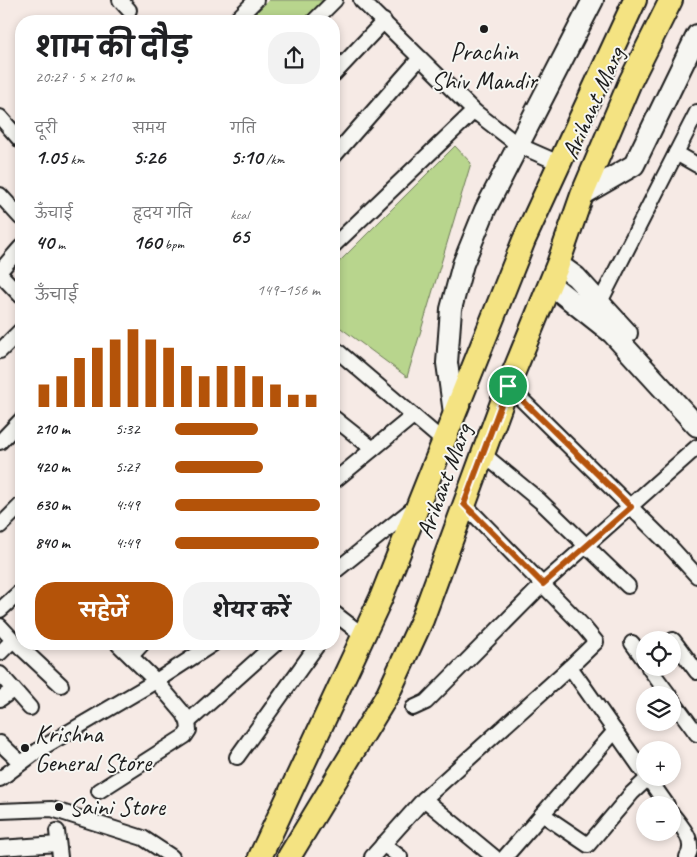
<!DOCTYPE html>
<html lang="hi">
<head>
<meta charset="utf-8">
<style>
	:root { --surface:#fff; --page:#f2f2f2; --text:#202124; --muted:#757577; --accent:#b45309 }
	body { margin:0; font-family:Caveat,"Playpen Sans Deva",sans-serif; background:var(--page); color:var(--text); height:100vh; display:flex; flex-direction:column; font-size:19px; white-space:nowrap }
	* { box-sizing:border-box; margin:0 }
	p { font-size:16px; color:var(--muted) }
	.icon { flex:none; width:28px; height:28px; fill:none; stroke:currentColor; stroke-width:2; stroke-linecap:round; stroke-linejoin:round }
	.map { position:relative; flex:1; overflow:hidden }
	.side { position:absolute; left:15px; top:15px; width:325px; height:635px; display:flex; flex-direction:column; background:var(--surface); border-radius:20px; box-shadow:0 2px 8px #0003 }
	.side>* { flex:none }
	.buttons { position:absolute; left:636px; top:631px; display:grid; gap:10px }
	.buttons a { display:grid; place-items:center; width:45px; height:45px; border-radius:50%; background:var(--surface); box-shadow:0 2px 8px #0003; font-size:25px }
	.pin { position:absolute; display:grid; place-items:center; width:42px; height:42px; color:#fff; margin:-21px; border:2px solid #fff; border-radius:50%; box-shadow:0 1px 5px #0007 }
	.round { display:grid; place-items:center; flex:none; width:52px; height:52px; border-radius:20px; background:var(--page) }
	.head { display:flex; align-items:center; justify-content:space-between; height:85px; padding:0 20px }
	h1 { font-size:28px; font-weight:700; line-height:38px }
	.figures { display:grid; grid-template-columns:repeat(3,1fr); gap:8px; height:85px; padding:5px 20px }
	.figures div { display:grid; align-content:center }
	.figures b { font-size:21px; font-weight:700 }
	.figures small { font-size:14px; font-weight:400 }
	.figures p { font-size:14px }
	.chart { height:140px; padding:10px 20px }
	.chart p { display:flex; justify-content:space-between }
	.chart svg { width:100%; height:90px; margin-top:5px; stroke:var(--accent); stroke-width:6 }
	.primary-button { display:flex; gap:10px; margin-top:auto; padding:10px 20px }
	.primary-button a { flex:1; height:58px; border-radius:20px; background:var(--accent); color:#fff; font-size:20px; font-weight:700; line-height:58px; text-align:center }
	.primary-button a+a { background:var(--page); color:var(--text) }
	ul { padding:0 20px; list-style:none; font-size:16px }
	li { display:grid; grid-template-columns:80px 60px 1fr; align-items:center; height:38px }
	li i { height:12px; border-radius:6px; background:var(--accent) }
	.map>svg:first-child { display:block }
	.green { fill:#b8d58d; stroke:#6a7854 }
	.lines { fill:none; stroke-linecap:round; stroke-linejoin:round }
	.street-casing { stroke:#1c1c1c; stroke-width:18 }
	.secondary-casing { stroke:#1c1c1c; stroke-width:24 }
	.primary-casing { stroke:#1c1c1c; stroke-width:26 }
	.street { stroke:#f6f6f2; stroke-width:14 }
	.secondary { stroke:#f6f6f2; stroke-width:20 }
	.primary { stroke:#f4e382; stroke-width:22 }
	.route-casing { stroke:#fff; stroke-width:10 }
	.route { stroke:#b45309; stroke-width:6 }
	.poi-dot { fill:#1c1c1c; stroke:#f6f6f2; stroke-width:2 }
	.labels { text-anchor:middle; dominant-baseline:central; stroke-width:4; stroke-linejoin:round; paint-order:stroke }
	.poi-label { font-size:25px; fill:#1c1c1c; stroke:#f6f6f2; text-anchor:start }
	.street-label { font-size:25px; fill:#1c1c1c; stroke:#f6f6f2 }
</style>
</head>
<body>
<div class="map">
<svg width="697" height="857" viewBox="0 0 697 857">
	<rect width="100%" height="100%" fill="#f6eae5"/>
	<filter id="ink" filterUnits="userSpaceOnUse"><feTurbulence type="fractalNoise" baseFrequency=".02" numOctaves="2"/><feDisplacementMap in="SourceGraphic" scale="10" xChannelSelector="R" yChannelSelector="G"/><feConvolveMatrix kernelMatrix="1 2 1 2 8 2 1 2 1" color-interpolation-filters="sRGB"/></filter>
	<g filter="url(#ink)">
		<g class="green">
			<polygon points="269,0 328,0 307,21 248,21"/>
			<polygon points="455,146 471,163 407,377 334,323 334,267"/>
		</g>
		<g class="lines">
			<defs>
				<g id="street">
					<polyline points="120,0 129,10"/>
					<polyline points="361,0 474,111 518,145 559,163"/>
					<polyline points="235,21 256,0"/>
					<polyline points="314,21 335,0"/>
					<polyline points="334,74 384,21"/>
					<polyline points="0,117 21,141"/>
					<polyline points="676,153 697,112"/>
					<polyline points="334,156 420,58"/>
					<polyline points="0,195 21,218"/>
					<polyline points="334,245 474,111"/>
					<polyline points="0,271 21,247"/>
					<polyline points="0,274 21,296"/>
					<polyline points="600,302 676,153 697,165"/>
					<polyline points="334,348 443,441"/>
					<polyline points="0,351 21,330"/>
					<polyline points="508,386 667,543 697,576"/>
					<polyline points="334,418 373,449"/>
					<polyline points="0,442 21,420"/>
					<polyline points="483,454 540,501 628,586"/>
					<polyline points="334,481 413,416"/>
					<polyline points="464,504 582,625 596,642 570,667 645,774"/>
					<polyline points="0,526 21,505"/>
					<polyline points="334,572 415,507"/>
					<polyline points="0,610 21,591"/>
					<polyline points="334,613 364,636"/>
					<polyline points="0,626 13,640 61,685"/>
					<polyline points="673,640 697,672"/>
					<polyline points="632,643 645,661"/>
					<polyline points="0,653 13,640"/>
					<polyline points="131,656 142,644"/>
					<polyline points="649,668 669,695"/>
					<polyline points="0,674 30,708"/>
					<polyline points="0,699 13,690"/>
					<polyline points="672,700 697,734"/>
					<polyline points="413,708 426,702 543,584 697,447"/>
					<polyline points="188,722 275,644"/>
					<polyline points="0,743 21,763"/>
					<polyline points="237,757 318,644"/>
					<polyline points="648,778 667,805"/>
					<polyline points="0,779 40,749 156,681 213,644"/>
					<polyline points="99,791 185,736 189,730 188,722 184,714 156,681 118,644"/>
					<polyline points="424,799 494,857"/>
					<polyline points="0,811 52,809 143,838 172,857"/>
					<polyline points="542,814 588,845 632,793 648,778"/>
					<path d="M672,814C681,826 697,842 687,857"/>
					<polyline points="57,831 60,857"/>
					<polyline points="383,844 400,857"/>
					<polyline points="0,848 58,844"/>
					<polyline points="372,857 424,799 570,667"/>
					<polyline points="505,857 615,731"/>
				</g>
				<g id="secondary">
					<polyline points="582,195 634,165 697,35"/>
					<polyline points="558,264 576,277 627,333"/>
					<polyline points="550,284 612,333 697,426"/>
					<polyline points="454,413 447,363 451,309 463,264 485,210 593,0"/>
				</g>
				<g id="primary">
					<polyline points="260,857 381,598 524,240 635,0"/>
					<polyline points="289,857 388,694 422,620 508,386 558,264 582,195 630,82 671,0"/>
				</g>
			</defs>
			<use href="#street" class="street-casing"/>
			<use href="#secondary" class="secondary-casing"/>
			<use href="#primary" class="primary-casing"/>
			<use href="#street" class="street"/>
			<use href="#secondary" class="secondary"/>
			<use href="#primary" class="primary"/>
		</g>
	</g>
	<g class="lines" filter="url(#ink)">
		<defs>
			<polygon id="route" points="508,386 631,507 543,584 464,504"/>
		</defs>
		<use href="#route" class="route-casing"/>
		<use href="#route" class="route"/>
	</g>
	<g class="poi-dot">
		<circle cx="484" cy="29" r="5"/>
		<circle cx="25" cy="748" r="5"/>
		<circle cx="59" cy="807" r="5"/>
	</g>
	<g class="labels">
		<g class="poi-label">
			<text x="484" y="52" text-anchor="middle">Prachin<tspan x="484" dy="29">Shiv Mandir</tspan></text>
			<text x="35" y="734">Krishna<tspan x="35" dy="29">General Store</tspan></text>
			<text x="69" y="807">Saini Store</text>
		</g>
		<g class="street-label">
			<text transform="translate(593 103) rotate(-66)">Arihant Marg</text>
			<text transform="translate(444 481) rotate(-70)">Arihant Marg</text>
		</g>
	</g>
</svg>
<div class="buttons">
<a><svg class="icon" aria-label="locate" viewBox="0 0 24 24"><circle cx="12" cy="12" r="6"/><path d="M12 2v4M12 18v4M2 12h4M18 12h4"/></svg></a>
<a><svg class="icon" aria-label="layers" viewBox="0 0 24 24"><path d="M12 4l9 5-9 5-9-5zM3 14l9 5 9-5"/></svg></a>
<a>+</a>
<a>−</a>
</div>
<div class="pin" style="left:508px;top:386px;background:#1e9e55"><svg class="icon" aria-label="arrive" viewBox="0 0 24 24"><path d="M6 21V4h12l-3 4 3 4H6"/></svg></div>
<section class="side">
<div class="head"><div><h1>शाम की दौड़</h1><p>20:27 · 5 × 210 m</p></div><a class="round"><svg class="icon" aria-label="share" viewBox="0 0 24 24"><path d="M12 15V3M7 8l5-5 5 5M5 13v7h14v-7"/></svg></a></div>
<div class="figures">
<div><p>दूरी</p><b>1.05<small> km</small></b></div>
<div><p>समय</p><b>5:26</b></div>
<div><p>गति</p><b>5:10<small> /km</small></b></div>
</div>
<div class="figures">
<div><p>ऊँचाई</p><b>40<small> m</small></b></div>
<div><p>हृदय गति</p><b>160<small> bpm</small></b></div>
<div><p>kcal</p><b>65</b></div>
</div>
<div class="chart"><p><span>ऊँचाई</span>149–156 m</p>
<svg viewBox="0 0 160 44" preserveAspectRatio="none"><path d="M5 44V33M15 44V29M25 44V20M35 44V15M45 44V11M55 44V6M65 44V11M75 44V15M85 44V24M95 44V29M105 44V24M115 44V24M125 44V29M135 44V33M145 44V38M155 44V38"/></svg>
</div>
<ul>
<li><b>210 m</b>5:32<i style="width:57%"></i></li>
<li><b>420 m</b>5:27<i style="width:61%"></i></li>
<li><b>630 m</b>4:49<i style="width:100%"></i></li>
<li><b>840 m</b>4:49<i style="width:99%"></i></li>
</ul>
<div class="primary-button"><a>सहेजें</a><a>शेयर करें</a></div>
</section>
</div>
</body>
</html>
